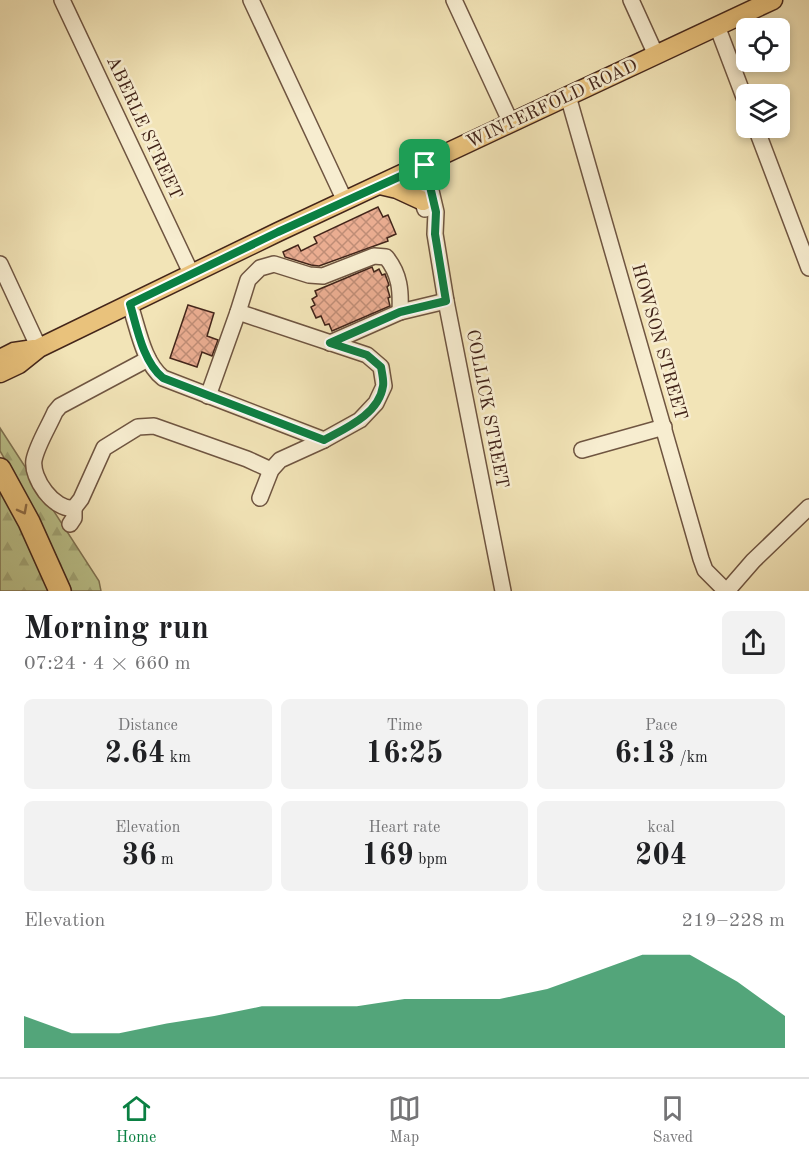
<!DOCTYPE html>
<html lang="en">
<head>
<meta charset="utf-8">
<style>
	:root { --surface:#fff; --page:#f2f2f2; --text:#202124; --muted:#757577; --line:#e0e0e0; --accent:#0b8043 }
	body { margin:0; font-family:"Old Standard TT",serif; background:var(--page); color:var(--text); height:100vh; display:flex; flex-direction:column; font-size:22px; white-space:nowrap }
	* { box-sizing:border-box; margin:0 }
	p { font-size:20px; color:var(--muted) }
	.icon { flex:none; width:33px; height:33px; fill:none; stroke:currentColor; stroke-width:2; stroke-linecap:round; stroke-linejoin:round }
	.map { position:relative; height:591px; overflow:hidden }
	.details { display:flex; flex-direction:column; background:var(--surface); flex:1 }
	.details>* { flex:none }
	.fabs { position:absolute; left:736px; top:18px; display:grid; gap:12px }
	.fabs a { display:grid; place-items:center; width:54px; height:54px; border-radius:9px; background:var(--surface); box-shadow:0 3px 9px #0003; font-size:30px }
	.pin { position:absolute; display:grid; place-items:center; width:51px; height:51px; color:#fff; margin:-26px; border-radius:12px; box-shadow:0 3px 9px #0006 }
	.round { display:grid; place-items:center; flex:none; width:63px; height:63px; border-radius:9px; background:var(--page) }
	.headline { display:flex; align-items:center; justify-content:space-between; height:102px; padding:0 24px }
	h1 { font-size:33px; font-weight:700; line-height:45px }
	.metrics { display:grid; grid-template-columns:repeat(3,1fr); gap:9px; height:102px; padding:6px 24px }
	.metrics div { display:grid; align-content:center; border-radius:9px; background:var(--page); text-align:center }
	.metrics b { font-size:30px; font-weight:700 }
	.metrics small { font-size:16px; font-weight:400 }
	.metrics p { font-size:16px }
	.chart { height:168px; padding:12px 24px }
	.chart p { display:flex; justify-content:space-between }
	.chart svg { width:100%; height:108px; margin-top:6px; fill:var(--accent); opacity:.7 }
	.dock { display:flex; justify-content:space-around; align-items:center; height:84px; border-top:2px solid var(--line); background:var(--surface); font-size:16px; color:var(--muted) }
	.dock a { display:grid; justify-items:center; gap:3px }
	.dock .selected { color:var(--accent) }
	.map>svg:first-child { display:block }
	.forest { fill:url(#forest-firs); stroke:#807454; stroke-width:1.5 }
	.building { fill:url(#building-cross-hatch); stroke:#43251a; stroke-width:1.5 }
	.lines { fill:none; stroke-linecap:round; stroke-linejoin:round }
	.minor-casing { stroke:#6f5541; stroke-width:18 }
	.major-casing { stroke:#43251a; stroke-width:21 }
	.highway-casing { stroke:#43251a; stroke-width:24 }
	.minor { stroke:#f7edd0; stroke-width:15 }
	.major { stroke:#e9c27c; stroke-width:18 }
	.highway { stroke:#e9c27c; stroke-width:21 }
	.oneway { stroke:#8e6c46 }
	.route-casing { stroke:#fff; stroke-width:12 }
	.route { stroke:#0b8043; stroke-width:8 }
	.labels { text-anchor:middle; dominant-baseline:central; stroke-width:5; stroke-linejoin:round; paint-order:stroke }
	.street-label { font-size:18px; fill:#43251a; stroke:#f7edd0 }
</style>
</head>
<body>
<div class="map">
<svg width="809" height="591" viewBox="0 0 809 591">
	<defs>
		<pattern id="forest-firs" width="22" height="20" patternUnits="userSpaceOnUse" patternTransform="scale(1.5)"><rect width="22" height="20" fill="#bcc48d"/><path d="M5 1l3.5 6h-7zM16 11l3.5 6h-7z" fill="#a3a879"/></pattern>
		<pattern id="building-cross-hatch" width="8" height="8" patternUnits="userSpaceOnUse" patternTransform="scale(1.5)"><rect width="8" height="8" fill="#eaad91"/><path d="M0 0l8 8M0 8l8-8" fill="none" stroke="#bf8d76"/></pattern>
	</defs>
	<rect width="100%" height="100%" fill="#f2e4b7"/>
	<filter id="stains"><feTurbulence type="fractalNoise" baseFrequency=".00333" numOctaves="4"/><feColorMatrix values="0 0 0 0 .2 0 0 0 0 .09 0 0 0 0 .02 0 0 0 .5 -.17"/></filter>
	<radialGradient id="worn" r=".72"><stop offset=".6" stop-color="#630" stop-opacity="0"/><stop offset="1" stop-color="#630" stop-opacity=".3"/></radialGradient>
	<g class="forest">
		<polygon points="0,428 99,581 101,591 72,591 33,508 0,451"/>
		<polygon points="0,481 53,591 0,591"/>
	</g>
	<g class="building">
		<polygon points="378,207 383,217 388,215 396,234 387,238 388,241 319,266 311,265 285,257 283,252 298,245 301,251 317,243 314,237"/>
		<polygon points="372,267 374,272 379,269 382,275 385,274 389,285 387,287 390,297 388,298 390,306 332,331 329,324 325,325 321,316 316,318 311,307 315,305 312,299 317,296 315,291"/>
		<polygon points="188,305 214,313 207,336 218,340 212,356 202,352 197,367 170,358"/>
	</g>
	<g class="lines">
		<defs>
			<g id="minor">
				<polyline points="62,0 191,273"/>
				<polyline points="251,0 345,201"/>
				<polyline points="454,0 511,123"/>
				<polyline points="631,0 656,55"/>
				<polyline points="717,26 747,105"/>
				<polyline points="568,96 701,559 705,570 726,591"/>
				<polyline points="756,128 809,268"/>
				<polyline points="425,165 436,212 435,234 446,301 503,591"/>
				<polyline points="413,170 425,209"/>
				<polyline points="0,264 39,348"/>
				<path d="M130,305C138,328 143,362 163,378L324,440"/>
				<polyline points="238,312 367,355 381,367 384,386 376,403 360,420 324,440 280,460 271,470 260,498"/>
				<polyline points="330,343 400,312 446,301"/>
				<path d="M148,359L60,406L55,412C49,426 37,445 34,460C31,478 54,511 74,508L81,499L104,448L138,427L154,426L247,459L271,470"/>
				<path d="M208,396L238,312L248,280L260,268L274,264L309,275L323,276L374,256L386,257C400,274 401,291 400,312"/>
				<polyline points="582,450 664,427"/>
				<polyline points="70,524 74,518 74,508"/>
				<polyline points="727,591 753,561 809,507"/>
			</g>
			<g id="major">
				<polyline points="380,185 397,189 423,201"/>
				<polyline points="0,359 14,352 34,349"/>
				<polyline points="0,373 19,364 39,348 278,232 773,0"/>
			</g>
			<polyline id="highway" points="0,469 29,522 60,591"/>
		</defs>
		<use href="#minor" class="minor-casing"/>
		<use href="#major" class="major-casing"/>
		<use href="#highway" class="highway-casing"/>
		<use href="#minor" class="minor"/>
		<use href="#major" class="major"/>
		<use href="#highway" class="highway"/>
	</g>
	<defs><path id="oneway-chevron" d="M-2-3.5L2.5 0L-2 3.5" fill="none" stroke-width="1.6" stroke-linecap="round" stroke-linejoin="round" transform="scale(1.5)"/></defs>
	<use class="oneway" href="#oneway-chevron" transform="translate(23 510) rotate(62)"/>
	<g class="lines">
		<defs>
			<path id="route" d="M425,165L436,212L435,234L446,301L400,312L330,343L367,355L381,367C382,373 384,381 383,386C379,414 346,428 324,440L163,378C143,362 137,328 130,304L278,232Z"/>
		</defs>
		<use href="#route" class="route-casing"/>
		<use href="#route" class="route"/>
	</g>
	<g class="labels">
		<g class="street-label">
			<text transform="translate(552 104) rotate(-25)">WINTERFOLD ROAD</text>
			<text transform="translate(144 128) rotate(65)">ABERLE STREET</text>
			<text transform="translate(659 342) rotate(74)">HOWSON STREET</text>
			<text transform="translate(487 409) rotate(79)">COLLICK STREET</text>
		</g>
	</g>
	<rect width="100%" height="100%" filter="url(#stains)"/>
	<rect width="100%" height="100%" fill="url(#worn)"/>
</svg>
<div class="fabs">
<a><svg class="icon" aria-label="locate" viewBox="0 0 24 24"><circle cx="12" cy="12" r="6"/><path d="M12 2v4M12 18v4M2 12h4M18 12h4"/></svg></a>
<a><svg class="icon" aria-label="layers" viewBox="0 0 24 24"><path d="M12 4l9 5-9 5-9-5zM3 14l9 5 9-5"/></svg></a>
</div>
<div class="pin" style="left:425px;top:165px;background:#1e9e55"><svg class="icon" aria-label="arrive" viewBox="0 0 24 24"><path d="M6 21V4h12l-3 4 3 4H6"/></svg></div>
</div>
<section class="details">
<div class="headline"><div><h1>Morning run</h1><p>07:24 · 4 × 660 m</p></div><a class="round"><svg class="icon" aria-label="share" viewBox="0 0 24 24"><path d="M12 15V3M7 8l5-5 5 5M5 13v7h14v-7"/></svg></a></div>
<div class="metrics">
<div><p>Distance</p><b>2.64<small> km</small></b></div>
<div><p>Time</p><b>16:25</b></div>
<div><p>Pace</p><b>6:13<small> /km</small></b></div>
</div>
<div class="metrics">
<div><p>Elevation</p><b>36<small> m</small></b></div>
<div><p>Heart rate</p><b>169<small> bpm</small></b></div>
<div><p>kcal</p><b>204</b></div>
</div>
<div class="chart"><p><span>Elevation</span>219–228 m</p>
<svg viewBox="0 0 160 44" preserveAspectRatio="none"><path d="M0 44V31L10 38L20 38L30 34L40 31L50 27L60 27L70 27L80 24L90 24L100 24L110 20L120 13L130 6L140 6L150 17L160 31V44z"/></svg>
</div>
</section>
<nav class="dock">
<a class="selected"><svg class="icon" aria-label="home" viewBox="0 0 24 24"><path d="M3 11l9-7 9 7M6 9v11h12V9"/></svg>Home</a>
<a><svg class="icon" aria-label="map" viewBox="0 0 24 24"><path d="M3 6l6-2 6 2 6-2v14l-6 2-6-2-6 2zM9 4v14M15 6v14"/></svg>Map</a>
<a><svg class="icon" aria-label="saved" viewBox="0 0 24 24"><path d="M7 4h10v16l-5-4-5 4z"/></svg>Saved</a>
</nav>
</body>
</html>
